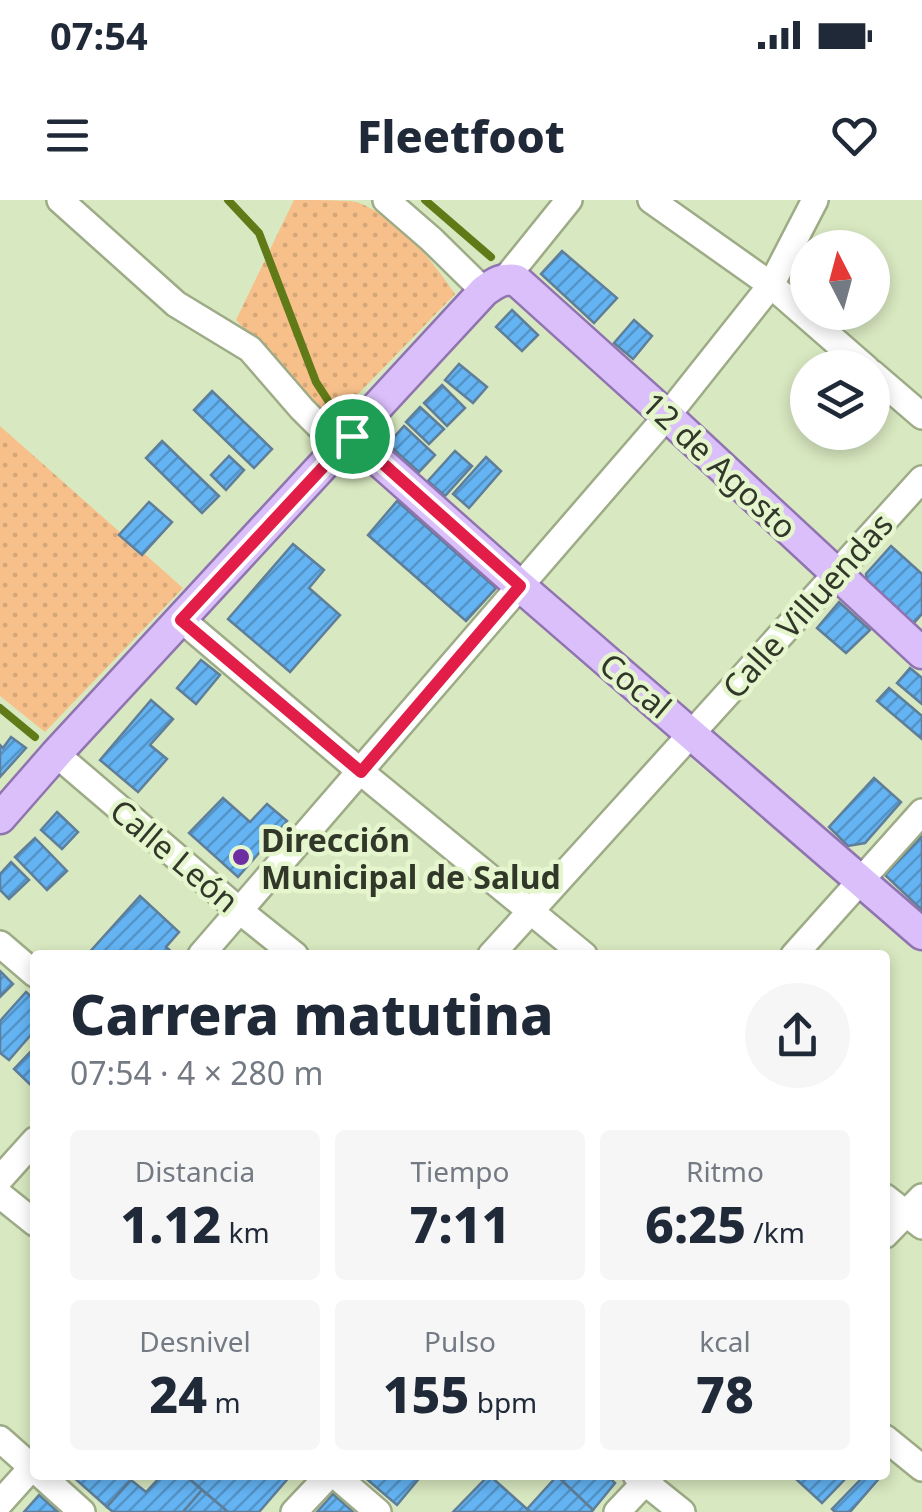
<!DOCTYPE html>
<html lang="es">
<head>
<meta charset="utf-8">
<style>
	:root { --surface:#fff; --page:#f6f6f7; --text:#1f2937; --muted:#747a83 }
	body { margin:0; font-family:"Noto Sans",sans-serif; background:var(--page); color:var(--text); height:100vh; display:flex; flex-direction:column; font-size:38px; white-space:nowrap }
	* { box-sizing:border-box; margin:0 }
	p { font-size:32px; color:var(--muted) }
	.icon { flex:none; width:55px; height:55px; fill:none; stroke:currentColor; stroke-width:2; stroke-linecap:round; stroke-linejoin:round }
	.map { position:relative; flex:1; overflow:hidden }
	.panel { position:absolute; left:30px; top:750px; width:860px; height:530px; display:flex; flex-direction:column; background:var(--surface); border-radius:10px; box-shadow:0 5px 15px #0003 }
	.panel>* { flex:none }
	.needle { width:65px; rotate:354deg }
	.tools { position:absolute; left:790px; top:30px; display:grid; gap:20px }
	.tools a { display:grid; place-items:center; width:100px; height:100px; border-radius:50%; background:var(--surface); box-shadow:0 5px 15px #0003; font-size:50px }
	.pin { position:absolute; display:grid; place-items:center; width:85px; height:85px; color:#fff; margin:-42px; border:5px solid #fff; border-radius:50%; box-shadow:0 2px 10px #0007 }
	.round { display:grid; place-items:center; flex:none; width:105px; height:105px; border-radius:52px; background:var(--page) }
	.summary { display:flex; align-items:center; justify-content:space-between; height:170px; padding:0 40px }
	h1 { font-size:55px; font-weight:800; line-height:75px }
	.figures { display:grid; grid-template-columns:repeat(3,1fr); gap:15px; height:170px; padding:10px 40px }
	.figures div { display:grid; align-content:center; border-radius:10px; background:var(--page); text-align:center }
	.figures b { font-size:50px; font-weight:800 }
	.figures small { font-size:28px; font-weight:400 }
	.figures p { font-size:28px }
	.status { display:flex; justify-content:space-between; align-items:center; height:70px; padding:0 50px; background:var(--surface); direction:ltr }
	.status svg { height:28px; fill:currentColor }
	header { display:flex; justify-content:space-between; align-items:center; height:130px; padding:0 40px; background:var(--surface); font-size:45px; font-weight:800 }
	.map>svg:first-child { display:block }
	.grass { fill:url(#grass-dots) }
	.lines { fill:none; stroke-linecap:round; stroke-linejoin:round }
	.stream { stroke:#607a17; stroke-width:8 }
	.building { fill:url(#building-hatch); stroke:#5e7e99; stroke-width:2.5 }
	.minor-casing { stroke:#9dab86; stroke-width:30 }
	.major-casing { stroke:#9074af; stroke-width:35 }
	.minor { stroke:#fff; stroke-width:25 }
	.major { stroke:#dabffa; stroke-width:30 }
	.route-casing { stroke:#fff; stroke-width:20 }
	.route { stroke:#e11d48; stroke-width:12 }
	.poi-dot { fill:#6d2ea4; stroke:#e5f5cd; stroke-width:4 }
	.labels { text-anchor:middle; dominant-baseline:central; stroke-width:9; stroke-linejoin:round; paint-order:stroke }
	.street-label { font-size:32px; fill:#323829; stroke:#e5f5cd }
	.poi-label { font-size:32px; font-weight:bold; fill:#323829; stroke:#e5f5cd; text-anchor:start }
</style>
</head>
<body>
<div class="status"><b>07:54</b><svg viewBox="0 0 49 12"><path d="M0 12V9h3v3zM5 12V6h3v6zM10 12V3h3v9zM15 12V0h3v12zM26 1h20v11H26zM47 4h2v5h-2z"/></svg></div>
<header><svg class="icon" aria-label="menu" viewBox="0 0 24 24"><path d="M4 6h16M4 12h16M4 18h16"/></svg>Fleetfoot<svg class="icon" aria-label="heart" viewBox="0 0 24 24"><path d="M12 20l-8-8c-3-5 5-10 8-4 3-6 11-1 8 4z"/></svg></header>
<div class="map">
<svg width="922" height="1312" viewBox="0 0 922 1312">
	<defs>
		<pattern id="grass-dots" width="8" height="8" patternUnits="userSpaceOnUse" patternTransform="scale(2.5)"><rect width="8" height="8" fill="#f7c08b"/><path d="M2 2h.1M6 6h.1" fill="none" stroke="#d4a678" stroke-width="1.8" stroke-linecap="round"/></pattern>
		<pattern id="building-hatch" width="6" height="6" patternUnits="userSpaceOnUse" patternTransform="scale(2.5)"><rect width="6" height="6" fill="#64b4f4"/><path d="M-1 1l2-2M0 6l6-6M5 7l2-2" fill="none" stroke="#5393c6"/></pattern>
	</defs>
	<rect width="100%" height="100%" fill="#d8e8c0"/>
	<g class="grass">
		<path d="M294,0C311,0 343,0 357,2C400,19 430,58 455,94L332,221L236,120Z"/>
		<polygon points="0,226 183,388 45,532 0,496"/>
	</g>
	<g class="lines">
		<g class="stream">
			<polyline points="228,0 259,33 316,182 338,216"/>
			<polyline points="425,0 491,57"/>
			<polyline points="0,508 35,537"/>
		</g>
	</g>
	<g class="building">
		<polygon points="562,51 617,98 594,123 541,74"/>
		<polygon points="512,110 538,135 522,151 496,127"/>
		<polygon points="634,120 652,136 633,159 614,143"/>
		<polygon points="459,164 487,187 473,203 445,180"/>
		<polygon points="442,185 465,208 447,226 424,203"/>
		<polygon points="212,191 272,249 254,268 194,210"/>
		<polygon points="420,207 444,229 429,244 406,222"/>
		<polygon points="404,226 435,255 419,272 388,244"/>
		<polygon points="162,241 219,296 202,313 146,258"/>
		<polygon points="455,251 472,266 445,296 428,281"/>
		<polygon points="229,256 244,270 226,290 211,275"/>
		<polygon points="486,257 501,271 469,308 453,294"/>
		<polygon points="397,301 496,388 466,421 368,335"/>
		<polygon points="149,302 172,322 142,355 119,335"/>
		<polygon points="293,344 324,370 309,388 340,415 290,472 228,419"/>
		<polygon points="891,346 922,374 922,414 913,424 867,383 866,374"/>
		<polygon points="839,402 870,430 846,453 817,428"/>
		<polygon points="201,460 220,475 196,504 177,488"/>
		<polygon points="910,468 922,478 922,504 897,483"/>
		<polygon points="889,488 922,516 922,539 877,501"/>
		<polygon points="151,500 173,519 150,545 167,559 138,592 100,560"/>
		<polygon points="11,537 26,548 0,577 0,545 3,548"/>
		<polygon points="874,578 901,602 865,643 848,646 829,627"/>
		<polygon points="223,598 250,622 267,604 287,621 238,677 189,633"/>
		<polygon points="57,612 78,632 62,649 41,630"/>
		<polygon points="922,636 922,710 885,675"/>
		<polygon points="35,638 67,671 47,690 15,657"/>
		<polygon points="11,662 29,680 9,699 0,690 0,674"/>
		<polygon points="140,696 179,732 166,747 174,754 172,755 87,755"/>
		<polygon points="0,771 13,784 0,797"/>
		<polygon points="26,792 35,800 35,830 9,860 0,853 0,821"/>
		<polygon points="35,847 35,889 14,869"/>
		<polygon points="71,1275 136,1275 107,1307"/>
		<polygon points="162,1275 185,1275 202,1290 183,1312 113,1312 107,1307 131,1280 146,1292"/>
		<polygon points="185,1275 291,1275 259,1312 228,1312"/>
		<polygon points="362,1275 422,1275 397,1305"/>
		<polygon points="489,1275 527,1309 531,1312 453,1312"/>
		<polygon points="558,1275 607,1275 615,1283 593,1310 557,1276"/>
		<polygon points="802,1275 849,1275 822,1303 797,1280"/>
		<polygon points="854,1275 882,1275 850,1312 835,1312 832,1309 860,1280"/>
		<polygon points="557,1276 593,1310 591,1312 531,1312 527,1309"/>
		<polygon points="202,1290 228,1312 183,1312"/>
		<polygon points="333,1294 353,1312 317,1312"/>
		<polygon points="39,1295 58,1312 24,1312"/>
	</g>
	<g class="lines">
		<defs>
			<g id="minor">
				<polyline points="60,0 176,104 250,149 302,209 341,248"/>
				<polyline points="386,0 431,39 484,91"/>
				<polyline points="651,0 771,85 866,168"/>
				<polyline points="506,78 569,0"/>
				<polyline points="872,173 922,216"/>
				<polyline points="181,419 361,572 584,755"/>
				<polyline points="56,554 240,711 295,755"/>
				<polyline points="0,744 35,774"/>
				<polyline points="201,755 667,216 771,85 815,0"/>
				<polyline points="491,755 922,279"/>
				<polyline points="794,755 922,612"/>
				<polyline points="0,979 35,940"/>
				<polyline points="0,995 35,1023"/>
				<polyline points="885,997 922,1026"/>
				<polyline points="885,1035 922,997"/>
				<polyline points="885,1238 922,1268"/>
				<polyline points="0,1239 35,1270"/>
				<polyline points="41,1275 82,1312"/>
				<polyline points="335,1275 378,1312"/>
				<polyline points="636,1275 682,1312"/>
				<polyline points="0,1303 35,1264"/>
				<polyline points="294,1312 329,1275"/>
				<polyline points="617,1312 652,1275"/>
			</g>
			<g id="major">
				<polyline points="351,236 520,386 922,734"/>
				<path d="M0,618L56,554L484,91C495,83 502,78 516,80L667,216L922,453"/>
			</g>
		</defs>
		<use href="#minor" class="minor-casing"/>
		<use href="#major" class="major-casing"/>
		<use href="#minor" class="minor"/>
		<use href="#major" class="major"/>
	</g>
	<g class="lines">
		<defs>
			<polygon id="route" points="352,236 520,386 361,572 181,420"/>
		</defs>
		<use href="#route" class="route-casing"/>
		<use href="#route" class="route"/>
	</g>
	<circle class="poi-dot" cx="241" cy="657" r="10"/>
	<g class="labels">
		<g class="street-label">
			<text transform="translate(720 265) rotate(43)">12 de Agosto</text>
			<text transform="translate(807 405) rotate(-48)">Calle Villuendas</text>
			<text transform="translate(636 485) rotate(40)">Cocal</text>
			<text transform="translate(175 655) rotate(40)">Calle León</text>
		</g>
		<g class="poi-label">
			<text x="261" y="639">Dirección<tspan x="261" dy="37">Municipal de Salud</tspan></text>
		</g>
	</g>
</svg>
<div class="tools">
<a><svg class="needle" viewBox="-14 -14 28 28"><path d="M0-13l5 13h-10z" fill="#e53935"/><path d="M0 13l5-13h-10z" fill="#747a83"/></svg></a>
<a><svg class="icon" aria-label="layers" viewBox="0 0 24 24"><path d="M12 4l9 5-9 5-9-5zM3 14l9 5 9-5"/></svg></a>
</div>
<div class="pin" style="left:352px;top:236px;background:#1e9e55"><svg class="icon" aria-label="arrive" viewBox="0 0 24 24"><path d="M6 21V4h12l-3 4 3 4H6"/></svg></div>
<section class="panel">
<div class="summary"><div><h1>Carrera matutina</h1><p>07:54 · 4 × 280 m</p></div><a class="round"><svg class="icon" aria-label="share" viewBox="0 0 24 24"><path d="M12 15V3M7 8l5-5 5 5M5 13v7h14v-7"/></svg></a></div>
<div class="figures">
<div><p>Distancia</p><b>1.12<small> km</small></b></div>
<div><p>Tiempo</p><b>7:11</b></div>
<div><p>Ritmo</p><b>6:25<small> /km</small></b></div>
</div>
<div class="figures">
<div><p>Desnivel</p><b>24<small> m</small></b></div>
<div><p>Pulso</p><b>155<small> bpm</small></b></div>
<div><p>kcal</p><b>78</b></div>
</div>
</section>
</div>
</body>
</html>
